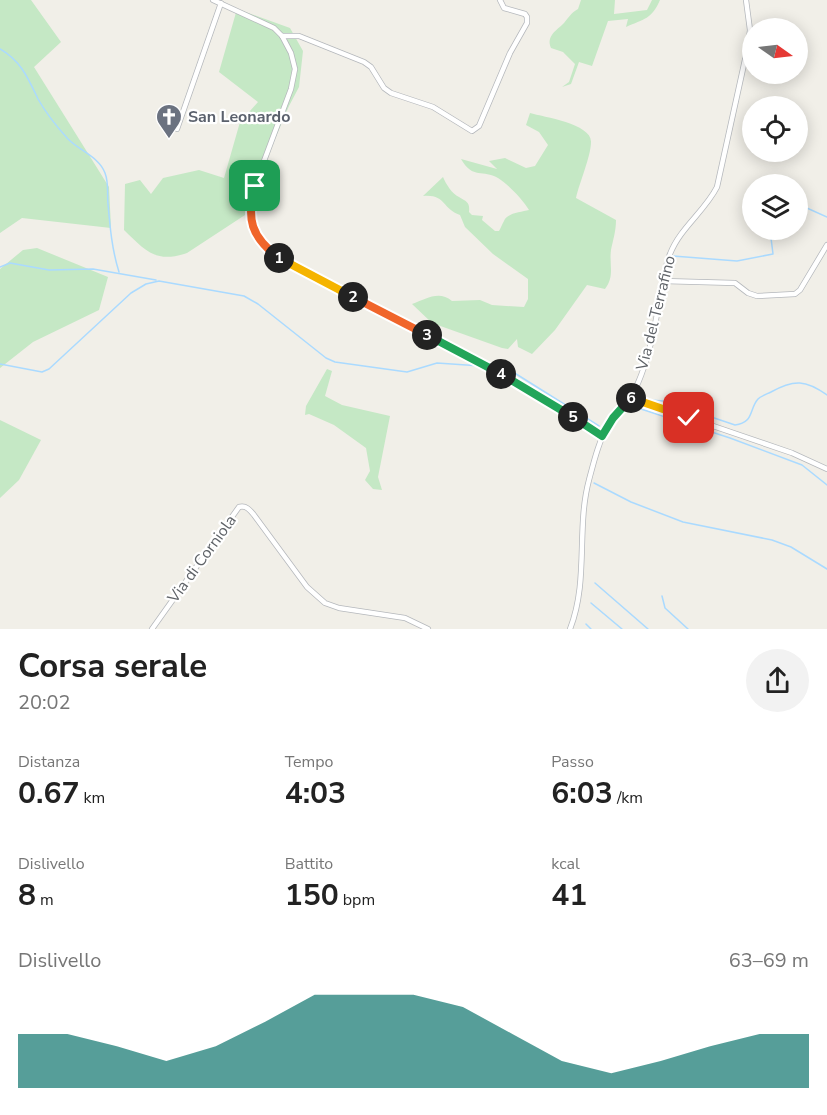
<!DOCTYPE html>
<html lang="it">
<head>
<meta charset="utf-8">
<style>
	:root { --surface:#fff; --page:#f2f2f2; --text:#222; --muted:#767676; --accent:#0f766e }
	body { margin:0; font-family:"Nunito Sans",sans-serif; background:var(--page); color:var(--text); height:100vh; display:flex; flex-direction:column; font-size:22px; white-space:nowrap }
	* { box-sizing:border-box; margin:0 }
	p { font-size:20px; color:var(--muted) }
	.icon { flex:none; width:33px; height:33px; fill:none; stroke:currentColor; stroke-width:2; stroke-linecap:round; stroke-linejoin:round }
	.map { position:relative; height:629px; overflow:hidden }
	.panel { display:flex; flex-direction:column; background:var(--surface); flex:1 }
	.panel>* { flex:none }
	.needle { width:39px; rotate:104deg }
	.controls { position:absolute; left:742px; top:18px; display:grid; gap:12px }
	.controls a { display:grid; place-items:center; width:66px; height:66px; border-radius:50%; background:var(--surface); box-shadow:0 3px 15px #0003; font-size:30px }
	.pin { position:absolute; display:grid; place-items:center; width:51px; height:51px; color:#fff; margin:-26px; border-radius:12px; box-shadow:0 3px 9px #0006 }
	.km { position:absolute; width:30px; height:30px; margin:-15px; border-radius:50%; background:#222; color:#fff; font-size:16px; line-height:30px; text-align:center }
	.round { display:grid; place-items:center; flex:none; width:63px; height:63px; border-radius:32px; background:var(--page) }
	.overview { display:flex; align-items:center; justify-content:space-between; height:102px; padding:0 18px }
	h1 { font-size:33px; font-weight:700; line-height:45px }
	.stats { display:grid; grid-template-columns:repeat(3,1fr); gap:9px; height:102px; padding:6px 18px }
	.stats div { display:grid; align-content:center }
	.stats b { font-size:30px; font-weight:700 }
	.stats small { font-size:16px; font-weight:400 }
	.stats p { font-size:16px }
	.chart { height:168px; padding:12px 18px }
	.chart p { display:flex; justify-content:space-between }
	.chart svg { width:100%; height:108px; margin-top:6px; fill:var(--accent); opacity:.7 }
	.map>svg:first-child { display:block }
	.green { fill:#c5e8c5 }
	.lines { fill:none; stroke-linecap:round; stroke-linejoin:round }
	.stream { stroke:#aadaff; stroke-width:1.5 }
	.minor-casing { stroke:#b5b8bc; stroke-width:6 }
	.minor { stroke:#fff; stroke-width:4.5 }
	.split-1-casing { stroke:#fff; stroke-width:12 }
	.split-2-casing { stroke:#fff; stroke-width:12 }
	.split-3-casing { stroke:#fff; stroke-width:12 }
	.split-4-casing { stroke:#fff; stroke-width:12 }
	.split-5-casing { stroke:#fff; stroke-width:12 }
	.split-6-casing { stroke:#fff; stroke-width:12 }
	.split-7-casing { stroke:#fff; stroke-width:12 }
	.split-1 { stroke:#f0652b; stroke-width:8 }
	.split-2 { stroke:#f5b400; stroke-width:8 }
	.split-3 { stroke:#f0652b; stroke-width:8 }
	.split-4 { stroke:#22a559; stroke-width:8 }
	.split-5 { stroke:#22a559; stroke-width:8 }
	.split-6 { stroke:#22a559; stroke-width:8 }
	.split-7 { stroke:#f5b400; stroke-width:8 }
	.labels { text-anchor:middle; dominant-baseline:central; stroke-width:4.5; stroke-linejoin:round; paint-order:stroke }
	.worship-label { font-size:16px; font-weight:bold; fill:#5b616d; stroke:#fff; text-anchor:start }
	.street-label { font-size:16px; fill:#5f6368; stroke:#fff }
</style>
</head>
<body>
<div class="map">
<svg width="827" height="629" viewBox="0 0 827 629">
	<rect width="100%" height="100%" fill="#f1efe8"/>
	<g class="green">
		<polygon points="0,0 31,0 61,42 34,67 109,187 111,228 22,218 0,233"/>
		<path d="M581,0H615L614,14L647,10L652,0H660C652,19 644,19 626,27L628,19L608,21L592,66L579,62L571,84L562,87L569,82L575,64L563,52L551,48C546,36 556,31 564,23C569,17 571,13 578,9Z"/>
		<path d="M237,9L290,28L303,51L299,87L289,106L248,202L245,215L187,253C155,264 145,250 124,230L125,184L140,180L151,194L163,178L199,170L224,178L240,122L258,102L219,72Z"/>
		<path d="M530,113C544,117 592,124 591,142C591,156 579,184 576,198L616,220C616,231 613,240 611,250C609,265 615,276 605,289L587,285L555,330L532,354L518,347L517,339L508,349L502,348L432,323L412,304C426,299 439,290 452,301L480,300L492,305L524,307L528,299V279L493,254L465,227L460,215C442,209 446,194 423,196L443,177C446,184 452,194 459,197C467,202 470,202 469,212L472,215L483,216L482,220L495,231H499C501,228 502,224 504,221C507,213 521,212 529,210C523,200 509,185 498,178C483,169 473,180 461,159L497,169L489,161L505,158L526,168L535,166L548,145L539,132L526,125Z"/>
		<polygon points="37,248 108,277 99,310 33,342 0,368 0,269 23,250"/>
		<polygon points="327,369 332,371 325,396 342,405 390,416 378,477 382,490 373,489 365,480 370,471 366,448 334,425 309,414 305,415 306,406"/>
		<polygon points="0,420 41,440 19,480 0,498"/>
	</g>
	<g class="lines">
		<g class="stream">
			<path d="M0,49C21,61 28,78 38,99C46,113 57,127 68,139C80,151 99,157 105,173C109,183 107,194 108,204C110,227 112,250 119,272"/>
			<polyline points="798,204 827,217"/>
			<polyline points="673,256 737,261 773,254 770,230"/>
			<polyline points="0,267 10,263 49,270 93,269 156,280"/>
			<polyline points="0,364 42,372 49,369 131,293 146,284 159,281 244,296 258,304 326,358 335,362 407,372 437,363 481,366"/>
			<polyline points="502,370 513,372 599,426"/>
			<path d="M649,400L664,401L735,425C754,423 749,409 758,399C761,396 767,394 771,392C794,379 806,380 827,395"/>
			<path d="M610,429C621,416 623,405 641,409L730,438L802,465L827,485"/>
			<polyline points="594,483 631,502 683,522 772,540 791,547 827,569"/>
			<polyline points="595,583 648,629"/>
			<polyline points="662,596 665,608 688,629"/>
			<polyline points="591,603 622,629"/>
			<polyline points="586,624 591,629"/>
		</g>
		<defs>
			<g id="minor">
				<polyline points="213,0 274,28 282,36 291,53 295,69 291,89 255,185 250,204 250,216 260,241 284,263 480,361 602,436"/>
				<polyline points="282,36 299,36 364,62 371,67 384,88 391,93 433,107 472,131 479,126 510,53 527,23 527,17 525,14 504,8 500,0"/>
				<polyline points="177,129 221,3"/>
				<polyline points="663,281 735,283 748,293 757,296 795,294 800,290 827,245"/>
				<polyline points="631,398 792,453 827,469"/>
				<path d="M152,629L239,507C246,505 250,510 254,515L307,587L325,603L339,608L405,618L428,629"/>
				<path d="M570,629C589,581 576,528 589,480C594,461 599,440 609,424C618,409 631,399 638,383C650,355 655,324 661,294C663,281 665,266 670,254C680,228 705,211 717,187L748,46L750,30L746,0"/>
			</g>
		</defs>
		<use href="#minor" class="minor-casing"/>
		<use href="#minor" class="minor"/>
	</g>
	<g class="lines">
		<defs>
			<path id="split-1" d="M255,186C246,219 251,237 279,258"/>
			<polyline id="split-2" points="279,258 353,297"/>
			<polyline id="split-3" points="353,297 427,335"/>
			<polyline id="split-4" points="427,335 501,374"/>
			<polyline id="split-5" points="501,374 573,417"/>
			<polyline id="split-6" points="573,417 602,436 613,418 631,398"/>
			<polyline id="split-7" points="631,398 689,418"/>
		</defs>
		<use href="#split-1" class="split-1-casing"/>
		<use href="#split-2" class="split-2-casing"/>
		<use href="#split-3" class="split-3-casing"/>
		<use href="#split-4" class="split-4-casing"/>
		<use href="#split-5" class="split-5-casing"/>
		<use href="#split-6" class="split-6-casing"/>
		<use href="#split-7" class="split-7-casing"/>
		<use href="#split-1" class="split-1"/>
		<use href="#split-2" class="split-2"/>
		<use href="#split-3" class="split-3"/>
		<use href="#split-4" class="split-4"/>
		<use href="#split-5" class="split-5"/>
		<use href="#split-6" class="split-6"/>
		<use href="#split-7" class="split-7"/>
	</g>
	<defs>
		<symbol id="church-pin" viewBox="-11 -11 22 30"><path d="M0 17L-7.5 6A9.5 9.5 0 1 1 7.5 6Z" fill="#6b7280" stroke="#fff"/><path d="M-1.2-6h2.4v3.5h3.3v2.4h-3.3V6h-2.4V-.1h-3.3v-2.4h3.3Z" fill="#fff"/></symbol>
	</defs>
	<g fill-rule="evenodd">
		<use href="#church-pin" x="154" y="102" width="30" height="40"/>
	</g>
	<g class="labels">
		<g class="worship-label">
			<text x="188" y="117">San Leonardo</text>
		</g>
		<g class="street-label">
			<text transform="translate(656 313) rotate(-76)">Via del Terrafino</text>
			<text transform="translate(202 559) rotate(-54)">Via di Corniola</text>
		</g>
	</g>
</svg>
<div class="controls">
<a><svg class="needle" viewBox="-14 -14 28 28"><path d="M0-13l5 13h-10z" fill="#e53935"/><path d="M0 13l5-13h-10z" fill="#767676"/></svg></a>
<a><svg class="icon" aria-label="locate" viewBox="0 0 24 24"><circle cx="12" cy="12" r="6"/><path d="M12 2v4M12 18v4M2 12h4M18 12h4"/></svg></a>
<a><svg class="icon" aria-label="layers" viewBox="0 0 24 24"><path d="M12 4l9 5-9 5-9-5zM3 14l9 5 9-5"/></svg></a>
</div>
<div class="pin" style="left:255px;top:186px;background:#1e9e55"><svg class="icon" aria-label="arrive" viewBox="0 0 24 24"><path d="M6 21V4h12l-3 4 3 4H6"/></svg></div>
<div class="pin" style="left:689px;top:418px;background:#d93025"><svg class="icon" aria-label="check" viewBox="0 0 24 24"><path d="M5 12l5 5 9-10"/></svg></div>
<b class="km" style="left:279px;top:258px">1</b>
<b class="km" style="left:353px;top:297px">2</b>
<b class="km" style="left:427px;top:335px">3</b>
<b class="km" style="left:501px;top:374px">4</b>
<b class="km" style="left:573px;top:417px">5</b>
<b class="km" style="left:631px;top:398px">6</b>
</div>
<section class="panel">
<div class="overview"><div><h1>Corsa serale</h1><p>20:02</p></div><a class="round"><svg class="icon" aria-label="share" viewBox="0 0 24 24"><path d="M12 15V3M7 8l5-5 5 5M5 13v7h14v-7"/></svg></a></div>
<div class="stats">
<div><p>Distanza</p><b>0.67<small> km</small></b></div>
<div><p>Tempo</p><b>4:03</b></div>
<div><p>Passo</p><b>6:03<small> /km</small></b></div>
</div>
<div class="stats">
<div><p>Dislivello</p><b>8<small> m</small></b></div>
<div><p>Battito</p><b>150<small> bpm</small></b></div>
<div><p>kcal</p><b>41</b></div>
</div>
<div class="chart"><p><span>Dislivello</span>63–69 m</p>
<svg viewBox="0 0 160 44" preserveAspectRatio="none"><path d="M0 44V22L10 22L20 27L30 33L40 27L50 17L60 6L70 6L80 6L90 11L100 22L110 33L120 38L130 33L140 27L150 22L160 22V44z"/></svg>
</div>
</section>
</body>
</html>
